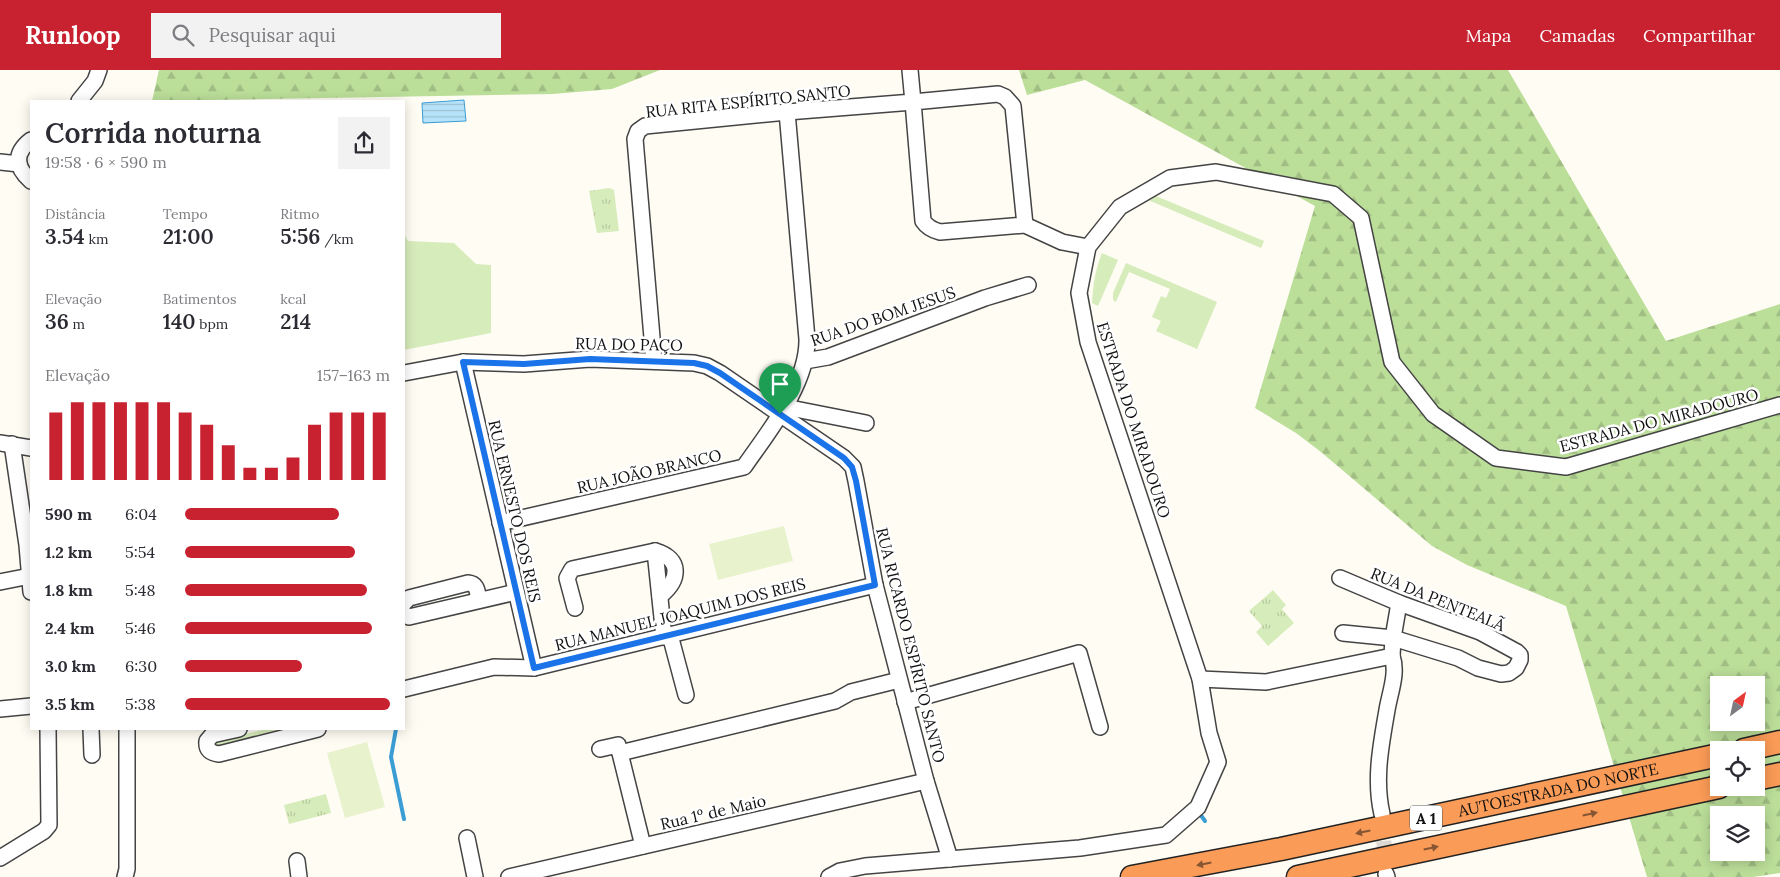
<!DOCTYPE html>
<html lang="pt">
<head>
<meta charset="utf-8">
<style>
	:root { --surface:#fff; --page:#f2f2f3; --text:#2b2b33; --muted:#7c7c81; --accent:#c82130 }
	body { margin:0; font-family:Lora,serif; background:var(--page); color:var(--text); height:100vh; display:flex; flex-direction:column; font-size:19px; white-space:nowrap }
	* { box-sizing:border-box; margin:0 }
	p { font-size:16px; color:var(--muted) }
	.icon { flex:none; width:28px; height:28px; fill:none; stroke:currentColor; stroke-width:2; stroke-linecap:round; stroke-linejoin:round }
	.map { position:relative; flex:1; overflow:hidden }
	.side { position:absolute; left:30px; top:30px; width:375px; height:630px; display:flex; flex-direction:column; background:var(--surface); border-radius:0px; box-shadow:0 2px 12px #0003 }
	.side>* { flex:none }
	.needle { width:32px; rotate:33deg }
	.controls { position:absolute; left:1710px; top:606px; display:grid; gap:10px }
	.controls a { display:grid; place-items:center; width:55px; height:55px; border-radius:0px; background:var(--surface); box-shadow:0 2px 12px #0003; font-size:25px }
	.pin { position:absolute; display:grid; place-items:center; width:42px; height:42px; color:#fff; margin:-51px -21px; border-radius:50% 50% 50% 0; rotate:-45deg; box-shadow:0 0 5px #0007 }
	.pin .icon { rotate:45deg }
	.round { display:grid; place-items:center; flex:none; width:52px; height:52px; border-radius:0px; background:var(--page) }
	.summary { display:flex; align-items:center; justify-content:space-between; height:85px; padding:0 15px }
	h1 { font-size:28px; font-weight:600; line-height:38px }
	.stats { display:grid; grid-template-columns:repeat(3,1fr); gap:8px; height:85px; padding:5px 15px }
	.stats div { display:grid; align-content:center }
	.stats b { font-size:21px; font-weight:600 }
	.stats small { font-size:14px; font-weight:400 }
	.stats p { font-size:14px }
	.chart { height:140px; padding:10px 15px }
	.chart p { display:flex; justify-content:space-between }
	.chart svg { width:100%; height:90px; margin-top:5px; stroke:var(--accent); stroke-width:6 }
	ul { padding:0 15px; list-style:none; font-size:16px }
	li { display:grid; grid-template-columns:80px 60px 1fr; align-items:center; height:38px }
	li i { height:12px; border-radius:6px; background:var(--accent) }
	header { display:flex; align-items:center; gap:30px; box-sizing:border-box; height:70px; padding:0 25px; background:var(--accent); color:#fff }
	header strong { font-size:24px }
	nav { display:flex; gap:28px; margin-inline-start:auto; font-size:18px }
	.search { width:350px; height:45px; background:var(--page); display:flex; align-items:center; gap:12px; box-sizing:border-box; padding:0 18px; border-radius:0px; color:var(--muted); font-size:19px }
	.map>svg:first-child { display:block }
	.grass { fill:#d7ecbb }
	.forest { fill:url(#forest-firs); fill-rule:evenodd }
	.park { fill:url(#park-tufts) }
	.pitch { fill:#e8f3cd }
	.water { fill:url(#water-rules); stroke:#3a9dd4 }
	.lines { fill:none; stroke-linecap:round; stroke-linejoin:round }
	.stream { stroke:#3a9dd4; stroke-width:4 }
	.minor-tunnel { stroke:#dbd9d2; stroke-width:15; stroke-dasharray:15 8; stroke-linecap:butt }
	.minor-casing { stroke:#444; stroke-width:18 }
	.highway-casing { stroke:#222; stroke-width:25 }
	.minor { stroke:#fff; stroke-width:15 }
	.highway { stroke:#fa9b57; stroke-width:22 }
	.oneway { fill:#865634 }
	.route-casing { stroke:#fff; stroke-width:10 }
	.route { stroke:#1a73e8; stroke-width:6 }
	.labels { text-anchor:middle; dominant-baseline:central; stroke-width:5; stroke-linejoin:round; paint-order:stroke }
	.shield { fill:#fff; stroke:#585858; stroke-width:1 }
	.shield-label { font-size:15px; font-weight:bold; fill:#111 }
	.street-label { font-size:16px; fill:#111; stroke:#fff }
</style>
</head>
<body>
<header>
<strong>Runloop</strong>
<div class="search"><svg class="icon" aria-label="search" viewBox="0 0 24 24"><circle cx="10" cy="10" r="6"/><path d="M15 15l6 6"/></svg>Pesquisar aqui</div>
<nav><a>Mapa</a><a>Camadas</a><a>Compartilhar</a></nav>
</header>
<div class="map">
<svg width="1780" height="807" viewBox="0 0 1780 807">
	<defs>
		<pattern id="forest-firs" width="22" height="20" patternUnits="userSpaceOnUse" patternTransform="scale(1.25)"><rect width="22" height="20" fill="#bbde99"/><path d="M5 1l3.5 6h-7zM16 11l3.5 6h-7z" fill="#a0bd83"/></pattern>
		<pattern id="park-tufts" width="24" height="20" patternUnits="userSpaceOnUse" patternTransform="scale(1.25)"><rect width="24" height="20" fill="#d7ecbb"/><path d="M3 7l-1-3M5 7V3M7 7l1-3M15 17l-1-3M17 17v-4M19 17l1-3" fill="none" stroke="#b8c9a0"/></pattern>
		<pattern id="water-rules" width="6" height="5" patternUnits="userSpaceOnUse" patternTransform="scale(1.25)"><rect width="6" height="5" fill="#b6e3f9"/><path d="M0 2.5h6" fill="none" stroke="#9bc2d4"/></pattern>
	</defs>
	<rect width="100%" height="100%" fill="#fffcf4"/>
	<g class="grass">
		<polygon points="1156,126 1264,171 1261,178 1148,130"/>
		<polygon points="404,164 408,171 454,173 476,194 491,195 491,263 404,280"/>
		<path d="M1102,183L1118,190L1098,236L1092,233C1093,215 1095,200 1102,183Z"/>
		<polygon points="1126,193 1217,232 1197,279 1156,261 1161,251 1152,247 1161,226 1166,228 1170,219 1129,202 1116,232 1113,230 1113,223"/>
		<polygon points="267,659 286,659 217,676 215,674 216,671"/>
	</g>
	<g class="forest">
		<polygon points="159,0 660,0 612,19 553,24 152,31"/>
		<path d="M1019,0H1508L1666,271L1780,234V803L1753,807H1647L1566,536L1467,495L1432,476L1321,382L1296,363L1255,338L1315,136L1085,10L1027,25ZM1719,615H1756V652H1719ZM1719,680H1756V718H1719ZM1719,745H1756V782H1719Z"/>
	</g>
	<g class="park">
		<polygon points="609,118 614,120 619,161 597,163 589,121"/>
		<polygon points="1273,520 1286,535 1282,539 1294,553 1268,576 1256,562 1262,556 1249,541"/>
		<polygon points="326,724 331,743 289,754 284,735"/>
	</g>
	<g class="pitch">
		<polygon points="784,456 793,491 718,510 709,474"/>
		<polygon points="367,672 385,737 345,748 327,683"/>
	</g>
	<polygon class="water" points="464,30 466,51 423,53 422,33"/>
	<g class="lines">
		<g class="stream">
			<polyline points="396,659 391,687 404,749"/>
			<polyline points="1200,744 1205,751"/>
		</g>
		<polyline class="minor-tunnel" points="1382,748 1386,798"/>
		<defs>
			<g id="minor">
				<polyline points="79,31 95,11 99,0"/>
				<path d="M31,70C14,83 15,97 31,111"/>
				<polyline points="0,92 19,94"/>
				<path d="M1025,155L940,162C932,160 927,157 923,151L913,32L998,24L1005,27L1013,36L1025,155L1062,172L1088,177"/>
				<polyline points="654,291 635,69 638,61 645,56 787,42 913,32 910,0"/>
				<polyline points="805,291 828,287 985,228 1028,215"/>
				<polyline points="463,292 534,598"/>
				<polyline points="404,303 463,292 524,294 590,289 694,293 707,296 720,303 844,388 853,397 856,411 875,515 926,711 950,789"/>
				<polyline points="785,337 866,353"/>
				<polyline points="0,373 31,378"/>
				<polyline points="12,374 27,475 31,522"/>
				<path d="M500,453L744,397C768,362 808,314 807,269L787,42"/>
				<path d="M655,481C682,489 680,510 660,526"/>
				<polyline points="1340,508 1399,533 1480,562 1517,582 1520,585 1520,590 1516,598 1509,603 1501,604 1478,598 1458,588 1393,568 1343,563"/>
				<polyline points="0,512 30,506"/>
				<path d="M404,533L409,528L468,513C478,514 477,522 479,530"/>
				<polyline points="575,538 567,508 572,499 655,481 664,567"/>
				<polyline points="404,544 409,547 516,522"/>
				<polyline points="670,565 686,625"/>
				<polyline points="1200,609 1266,612 1392,586 1393,568 1399,533"/>
				<polyline points="404,619 494,597 534,598 875,515"/>
				<polyline points="905,632 1079,583 1100,657"/>
				<polyline points="0,639 31,636"/>
				<polyline points="91,659 92,685"/>
				<path d="M239,659L212,665L207,671C206,680 211,683 219,684L318,659"/>
				<polyline points="600,679 618,675 643,776"/>
				<polyline points="620,683 835,631 851,622 899,610"/>
				<path d="M1382,744C1374,709 1381,675 1387,640C1390,622 1398,603 1392,586"/>
				<polyline points="467,768 475,807"/>
				<polyline points="0,788 44,761 49,755 48,659"/>
				<polyline points="297,791 299,807"/>
				<polyline points="1386,804 1387,807"/>
				<polyline points="125,807 127,799 127,659"/>
				<polyline points="509,807 926,711"/>
				<polyline points="829,807 840,801 865,796 1080,778 1166,765 1198,737 1218,692 1209,663 1200,609 1088,272 1079,223 1088,177 1120,137 1170,108 1216,102 1333,124 1361,148 1392,292 1433,344 1496,388 1566,397 1780,335"/>
			</g>
			<g id="highway">
				<polyline points="1744,680 1780,672"/>
				<polyline points="1756,709 1780,704"/>
				<path id="s1" d="M1132,807L1281,779L1719,685"/>
				<polyline points="1298,807 1719,717"/>
			</g>
		</defs>
		<use href="#minor" class="minor-casing"/>
		<use href="#highway" class="highway-casing"/>
		<use href="#minor" class="minor"/>
		<use href="#highway" class="highway"/>
	</g>
	<defs><path id="oneway-solid" d="M-6-.8H1V-3.2L6.5 0L1 3.2V.8H-6Z" transform="scale(1.25)"/></defs>
	<g class="oneway">
		<use href="#oneway-solid" transform="translate(1590 744) rotate(-12)"/>
		<use href="#oneway-solid" transform="translate(1363 762) rotate(168)"/>
		<use href="#oneway-solid" transform="translate(1431 778) rotate(-12)"/>
		<use href="#oneway-solid" transform="translate(1204 794) rotate(169)"/>
	</g>
	<g class="lines">
		<defs>
			<polygon id="route" points="590,289 694,293 707,296 720,303 844,388 852,397 856,411 875,515 534,598 463,292 524,294"/>
		</defs>
		<use href="#route" class="route-casing"/>
		<use href="#route" class="route"/>
	</g>
	<g class="labels">
		<rect class="shield" x="1410" y="735.5" width="32" height="25" rx="4"/>
		<g class="shield-label">
			<text x="1426" y="748">A 1</text>
		</g>
		<g class="street-label">
			<text transform="translate(748 31) rotate(-6)">RUA RITA ESPÍRITO SANTO</text>
			<text transform="translate(883 246) rotate(-19)">RUA DO BOM JESUS</text>
			<text transform="translate(629 274) rotate(1)">RUA DO PAÇO</text>
			<text transform="translate(1134 350) rotate(72)">ESTRADA DO MIRADOURO</text>
			<text transform="translate(1659 350) rotate(-15)">ESTRADA DO MIRADOURO</text>
			<text transform="translate(649 401) rotate(-13)">RUA JOÃO BRANCO</text>
			<text transform="translate(515 441) rotate(77)">RUA ERNESTO DOS REIS</text>
			<text transform="translate(1438 529) rotate(22)">RUA DA PENTEALÃ</text>
			<text transform="translate(680 544) rotate(-14)">RUA MANUEL JOAQUIM DOS REIS</text>
			<text transform="translate(911 575) rotate(76)">RUA RICARDO ESPÍRITO SANTO</text>
			<text stroke="none"><textPath href="#s1" startOffset="435">AUTOESTRADA DO NORTE</textPath></text>
			<text transform="translate(713 742) rotate(-13)">Rua 1º de Maio</text>
		</g>
	</g>
</svg>
<div class="controls">
<a><svg class="needle" viewBox="-14 -14 28 28"><path d="M0-13l5 13h-10z" fill="#e53935"/><path d="M0 13l5-13h-10z" fill="#7c7c81"/></svg></a>
<a><svg class="icon" aria-label="locate" viewBox="0 0 24 24"><circle cx="12" cy="12" r="6"/><path d="M12 2v4M12 18v4M2 12h4M18 12h4"/></svg></a>
<a><svg class="icon" aria-label="layers" viewBox="0 0 24 24"><path d="M12 4l9 5-9 5-9-5zM3 14l9 5 9-5"/></svg></a>
</div>
<div class="pin" style="left:780px;top:344px;background:#1e9e55"><svg class="icon" aria-label="arrive" viewBox="0 0 24 24"><path d="M6 21V4h12l-3 4 3 4H6"/></svg></div>
<section class="side">
<div class="summary"><div><h1>Corrida noturna</h1><p>19:58 · 6 × 590 m</p></div><a class="round"><svg class="icon" aria-label="share" viewBox="0 0 24 24"><path d="M12 15V3M7 8l5-5 5 5M5 13v7h14v-7"/></svg></a></div>
<div class="stats">
<div><p>Distância</p><b>3.54<small> km</small></b></div>
<div><p>Tempo</p><b>21:00</b></div>
<div><p>Ritmo</p><b>5:56<small> /km</small></b></div>
</div>
<div class="stats">
<div><p>Elevação</p><b>36<small> m</small></b></div>
<div><p>Batimentos</p><b>140<small> bpm</small></b></div>
<div><p>kcal</p><b>214</b></div>
</div>
<div class="chart"><p><span>Elevação</span>157–163 m</p>
<svg viewBox="0 0 160 44" preserveAspectRatio="none"><path d="M5 44V11M15 44V6M25 44V6M35 44V6M45 44V6M55 44V6M65 44V11M75 44V17M85 44V27M95 44V38M105 44V38M115 44V33M125 44V17M135 44V11M145 44V11M155 44V11"/></svg>
</div>
<ul>
<li><b>590 m</b>6:04<i style="width:75%"></i></li>
<li><b>1.2 km</b>5:54<i style="width:83%"></i></li>
<li><b>1.8 km</b>5:48<i style="width:89%"></i></li>
<li><b>2.4 km</b>5:46<i style="width:91%"></i></li>
<li><b>3.0 km</b>6:30<i style="width:57%"></i></li>
<li><b>3.5 km</b>5:38<i style="width:100%"></i></li>
</ul>
</section>
</div>
</body>
</html>
